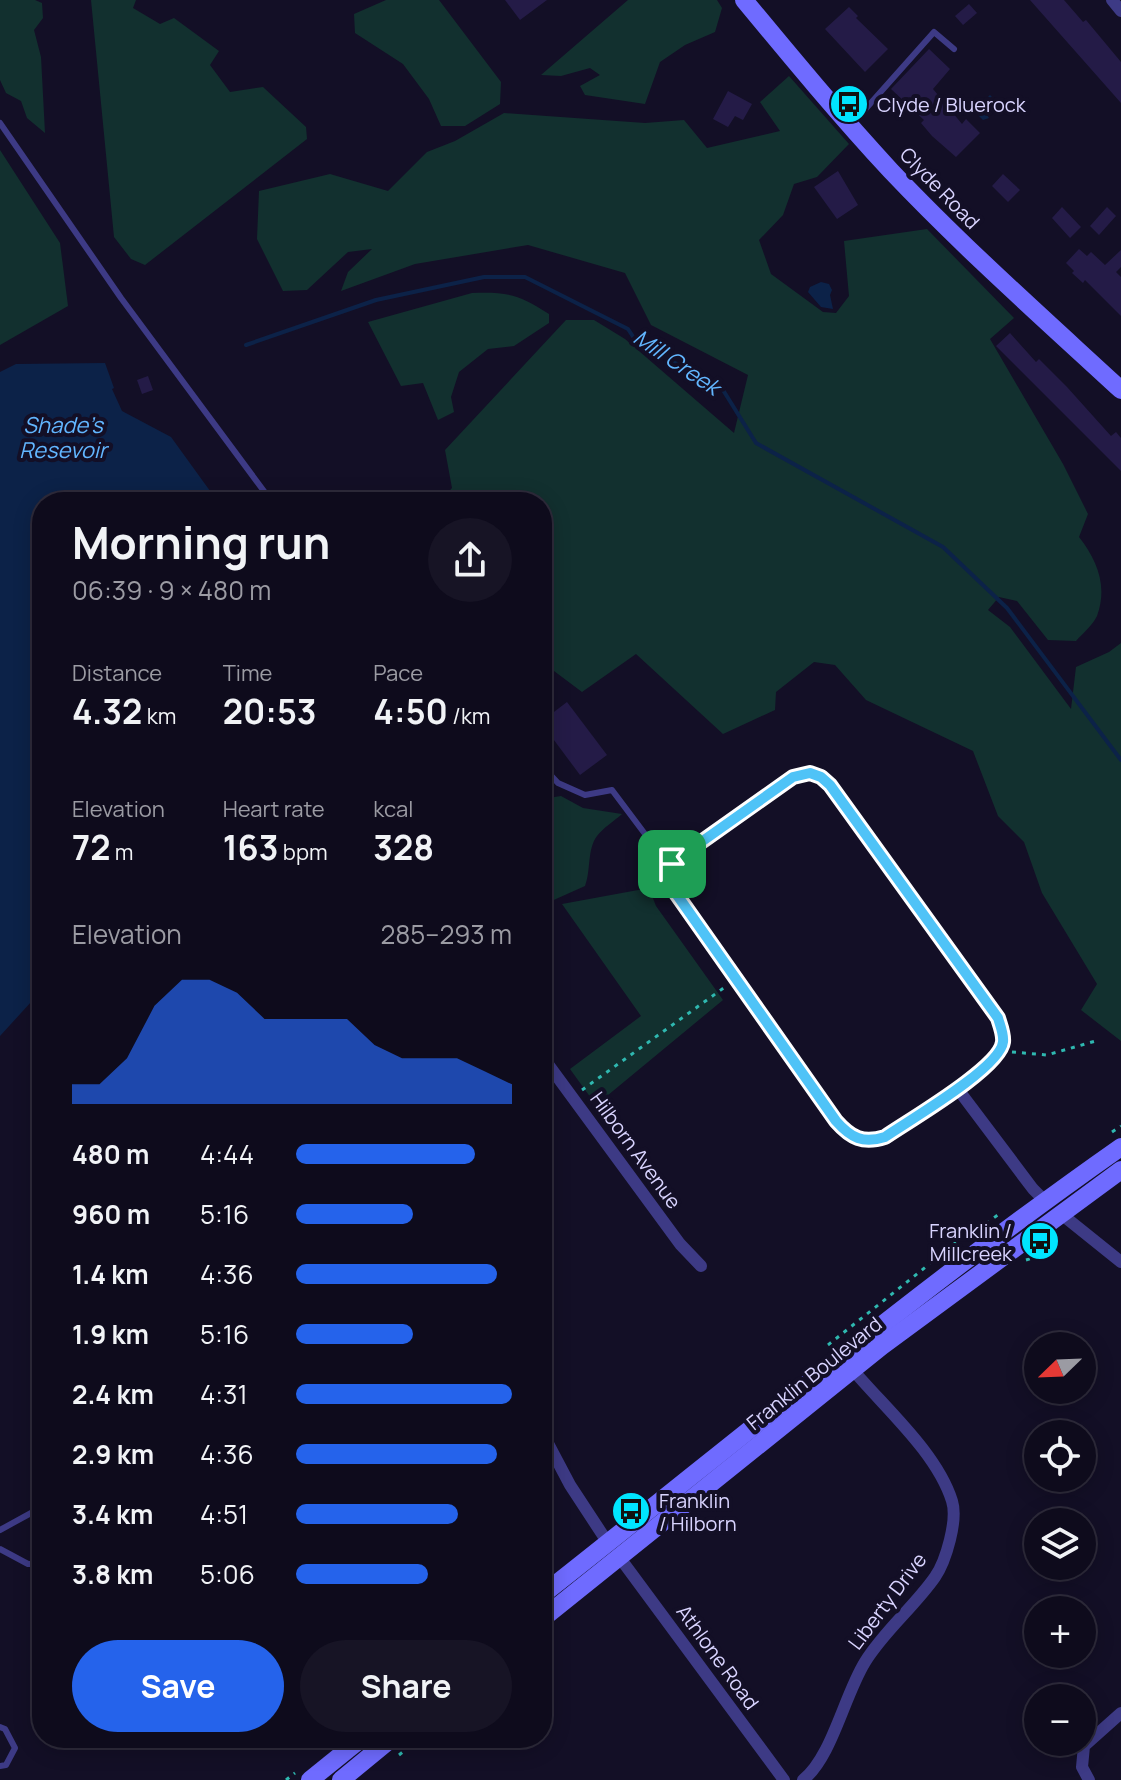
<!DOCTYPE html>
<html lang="en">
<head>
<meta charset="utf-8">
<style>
	:root { --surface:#0e0b1c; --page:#171425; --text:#f1f3f6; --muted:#9b9ba3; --line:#2e2b3b; --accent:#2563eb }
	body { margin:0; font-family:Manrope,sans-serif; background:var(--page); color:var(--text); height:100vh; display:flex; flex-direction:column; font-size:30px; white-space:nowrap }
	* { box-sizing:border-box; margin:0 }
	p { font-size:26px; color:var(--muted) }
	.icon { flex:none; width:44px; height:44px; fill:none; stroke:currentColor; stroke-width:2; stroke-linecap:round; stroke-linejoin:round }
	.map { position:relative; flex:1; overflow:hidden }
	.drawer { position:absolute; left:32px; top:492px; width:520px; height:1256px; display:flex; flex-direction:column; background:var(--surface); border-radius:32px; box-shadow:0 4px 20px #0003,0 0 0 2px var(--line) }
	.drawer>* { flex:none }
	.needle { width:52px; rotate:247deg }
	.tools { position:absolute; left:1024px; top:1332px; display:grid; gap:16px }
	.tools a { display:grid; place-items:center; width:72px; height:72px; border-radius:50%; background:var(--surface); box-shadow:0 4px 20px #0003,0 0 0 2px var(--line); font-size:40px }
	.pin { position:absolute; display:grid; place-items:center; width:68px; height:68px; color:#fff; margin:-34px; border-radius:16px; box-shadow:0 4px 12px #0006 }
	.round { display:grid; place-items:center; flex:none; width:84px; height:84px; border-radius:42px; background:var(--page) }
	.headline { display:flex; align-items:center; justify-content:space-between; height:136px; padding:0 40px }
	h1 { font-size:44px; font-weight:700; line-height:60px }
	.figures { display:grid; grid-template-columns:repeat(3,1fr); gap:12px; height:136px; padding:8px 40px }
	.figures div { display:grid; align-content:center }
	.figures b { font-size:34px; font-weight:700 }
	.figures small { font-size:22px; font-weight:400 }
	.figures p { font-size:22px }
	.chart { height:224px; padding:16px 40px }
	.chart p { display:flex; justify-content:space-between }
	.chart svg { width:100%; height:144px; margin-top:8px; fill:var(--accent); opacity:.7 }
	.cta { display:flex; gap:16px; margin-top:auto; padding:16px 40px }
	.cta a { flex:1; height:92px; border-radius:48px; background:var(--accent); color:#fff; font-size:32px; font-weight:700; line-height:92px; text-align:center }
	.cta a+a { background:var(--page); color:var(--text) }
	ul { padding:0 40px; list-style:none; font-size:26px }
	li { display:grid; grid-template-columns:128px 96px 1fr; align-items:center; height:60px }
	li i { height:20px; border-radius:10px; background:var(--accent) }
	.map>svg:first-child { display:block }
	.green { fill:#12302f }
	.water { fill:#0c2248 }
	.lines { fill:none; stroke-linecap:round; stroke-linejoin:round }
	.stream { stroke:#0c2248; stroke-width:4 }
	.building { fill:#241b47 }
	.path { stroke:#2fb8b0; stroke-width:3; stroke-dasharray:4 6; stroke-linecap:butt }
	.service { stroke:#3d3a85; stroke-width:6 }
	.minor { stroke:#3d3a85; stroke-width:12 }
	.secondary { stroke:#6f6bff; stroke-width:18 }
	.route-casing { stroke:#fff; stroke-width:16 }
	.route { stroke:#4fc3f7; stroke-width:10 }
	.labels { text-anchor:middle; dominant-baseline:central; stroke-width:8; stroke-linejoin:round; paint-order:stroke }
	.poi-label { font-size:20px; fill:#d9d4ff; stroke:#130f26; text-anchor:start }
	.street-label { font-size:20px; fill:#d9d4ff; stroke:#130f26 }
	.water-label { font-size:22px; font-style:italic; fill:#62b6ff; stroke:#130f26 }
</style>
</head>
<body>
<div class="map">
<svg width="1121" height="1780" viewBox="0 0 1121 1780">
	<rect width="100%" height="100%" fill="#130f26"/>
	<g class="green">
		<polygon points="0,0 35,0 42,3 43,18 34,30 41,57 45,133 27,118 21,101 6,93 0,80"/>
		<polygon points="91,0 136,0 133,8 160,24 174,18 219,51 210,65 230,92 263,87 306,127 307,139 145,265 131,259 114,237"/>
		<polygon points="386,0 439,0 501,82 500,104 465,126 441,126 429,99 403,64 355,33 354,14"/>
		<polygon points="628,0 717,0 722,8 715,32 685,45 660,62 645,104 585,95 580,86 600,75 590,68 561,76 541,75"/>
		<path d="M789,76L849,144L817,177L794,184L783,215L759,240L771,274L823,312L836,313L849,296L844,241L927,229L1014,318L990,339L1063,464L1088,514L1079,537C1097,560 1108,586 1097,616C1093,625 1082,634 1076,641L1048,640L1017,601L999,597L988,610L1010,627L1071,709L1076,667L1109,652L1121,643V1041L1081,1010L1097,984L1042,893L1024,842L998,816L973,751L866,700L835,665L814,662L776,692L775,710L723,734L636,654L582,692L542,662V502H439L452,488L445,450L566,320H594L625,339L734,433L748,375L651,325L625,273L528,245L415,264L341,291L348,272L372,249L348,252L307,290L283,291L257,239L259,191L330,174L388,191L427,152L455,141L504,113L645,123L684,120L707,148L780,131L760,102Z"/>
		<polygon points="0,150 60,243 68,306 0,345"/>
		<path d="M472,293C507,292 519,294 549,314V323L514,346L488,349L459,372L451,397L454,412L438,420L423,383L401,386L368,322Z"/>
		<path d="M561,796L583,808L622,814C614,821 603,828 597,836C587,849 591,871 585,886L547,903L542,896V799Z"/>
		<polygon points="649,888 656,906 723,1000 596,1105 570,1069 641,1016 562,904"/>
	</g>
	<g class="water">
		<polygon points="990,95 999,104 987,115 989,118 983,120 974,111"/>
		<polygon points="821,282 829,284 832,290 830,295 833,309 821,307 808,292 810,287"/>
		<polygon points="105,363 114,388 112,389 122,411 171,437 218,502 42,502 42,990 0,1036 0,372 16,364"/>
	</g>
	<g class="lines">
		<polyline class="stream" points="246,345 376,300 484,277 525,277 628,329 636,341 723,390 756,443 943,547 1007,608 1121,760"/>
	</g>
	<g class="building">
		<polygon points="505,0 547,0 520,20"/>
		<polygon points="1030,0 1064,0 1083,22 1086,20 1121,62 1121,103"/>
		<polygon points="969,4 977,13 963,25 955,16"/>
		<polygon points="849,7 858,16 856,18 888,49 865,72 825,29"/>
		<polygon points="929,49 950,69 933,89 962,124 966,119 980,133 956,157 932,136 921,123 924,120 891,89"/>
		<polygon points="728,91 752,104 743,120 735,116 728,127 713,119"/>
		<polygon points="838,171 858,205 837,219 814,187"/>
		<polygon points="1003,174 1020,190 1008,202 992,186"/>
		<polygon points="1062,207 1081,227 1070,238 1052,218"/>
		<polygon points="1107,207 1116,216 1099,235 1090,226"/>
		<polygon points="1079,249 1087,256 1091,252 1105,265 1121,250 1121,267 1116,272 1121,277 1121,316 1085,280 1083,283 1072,273 1074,271 1066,263"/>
		<polygon points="1010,333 1036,362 1039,359 1067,387 1111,436 1116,432 1121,438 1121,471 996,346"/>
		<polygon points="148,376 153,390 142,394 137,380"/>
		<polygon points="567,702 607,755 580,775 542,724 542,721"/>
	</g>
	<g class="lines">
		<g class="path">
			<polyline points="1012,1052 1047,1055 1099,1040"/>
			<polyline points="582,1090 725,987"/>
			<polyline points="1112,1132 1121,1126"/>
			<polyline points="1026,1260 1040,1256 1052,1242"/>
			<polyline points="828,1345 952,1246 966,1233 984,1225 999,1214"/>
			<polyline points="399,1755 420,1738"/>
			<polyline points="286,1780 295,1773"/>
		</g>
		<g class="service">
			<polyline points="0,123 121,298 272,502"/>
			<polyline points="853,123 934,32 954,49"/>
			<polyline points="542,766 558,783 585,795 612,790 663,858 672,864"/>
			<polyline points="0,1530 42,1507"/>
			<polyline points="0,1549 28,1564 42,1564"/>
			<polyline points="0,1727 5,1729 15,1748 6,1765 0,1766"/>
		</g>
		<g class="minor">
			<polyline points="1112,0 1121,11"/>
			<path d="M810,773L821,777L830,785L998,1018C1000,1025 1004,1034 1003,1042C1000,1068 908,1121 885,1137C863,1144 851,1138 836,1121L670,885L672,864L680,857L793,777Z"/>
			<polyline points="542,1056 680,1244 701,1266"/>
			<polyline points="957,1088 1033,1189 1044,1200"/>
			<polyline points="1060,1213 1121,1262"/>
			<polyline points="542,1432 570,1485 608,1543"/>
			<polyline points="620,1558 784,1780"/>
			<path d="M803,1780C832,1757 844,1696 865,1662C884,1631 914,1607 935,1577C946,1561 958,1520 952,1501C937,1453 885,1408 853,1370"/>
			<polyline points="1089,1780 1082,1767 1084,1746 1121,1713"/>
		</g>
		<g class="secondary">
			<path d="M744,0C792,58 840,116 891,171C964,248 1043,318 1121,390"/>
			<path d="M542,1595C734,1444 921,1287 1121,1147"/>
			<polyline points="542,1619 882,1346 1121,1170"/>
			<polyline points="310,1780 362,1738"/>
			<polyline points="341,1780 392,1738"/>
		</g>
	</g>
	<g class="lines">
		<defs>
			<path id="route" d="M810,773L821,777L830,785L998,1018C1000,1025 1004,1034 1003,1042C1000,1068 908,1121 885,1137C863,1144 851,1138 836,1121L670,885L672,864L680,857L793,777Z"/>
		</defs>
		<use href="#route" class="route-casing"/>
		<use href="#route" class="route"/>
	</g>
	<defs>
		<symbol id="bus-disc" viewBox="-11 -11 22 22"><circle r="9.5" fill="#00e5ff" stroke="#130f26"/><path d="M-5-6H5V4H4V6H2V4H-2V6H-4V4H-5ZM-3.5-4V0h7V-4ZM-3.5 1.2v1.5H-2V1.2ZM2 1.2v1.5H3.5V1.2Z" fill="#111"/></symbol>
	</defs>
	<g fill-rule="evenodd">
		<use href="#bus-disc" x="827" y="82" width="44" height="44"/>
		<use href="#bus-disc" x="1018" y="1219" width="44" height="44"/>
		<use href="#bus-disc" x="609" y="1489" width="44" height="44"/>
	</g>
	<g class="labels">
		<g class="poi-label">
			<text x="877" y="104">Clyde / Bluerock</text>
			<text x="1012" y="1230" text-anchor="end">Franklin /<tspan x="1012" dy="23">Millcreek</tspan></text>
			<text x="659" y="1500">Franklin<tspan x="659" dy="23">/ Hilborn</tspan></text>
		</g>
		<g class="street-label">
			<text transform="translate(940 188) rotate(46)">Clyde Road</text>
			<text transform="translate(636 1150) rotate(54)">Hilborn Avenue</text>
			<text transform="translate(814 1373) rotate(-39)">Franklin Boulevard</text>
			<text transform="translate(887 1601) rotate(-53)">Liberty Drive</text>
			<text transform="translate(718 1657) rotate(54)">Athlone Road</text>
		</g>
		<g class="water-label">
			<text transform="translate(677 362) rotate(34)">Mill Creek</text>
			<text x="63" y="425">Shade’s<tspan x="63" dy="25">Resevoir</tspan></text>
		</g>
	</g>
</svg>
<div class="tools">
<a><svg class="needle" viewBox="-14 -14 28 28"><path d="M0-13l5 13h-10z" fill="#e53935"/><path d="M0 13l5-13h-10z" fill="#9b9ba3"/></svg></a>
<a><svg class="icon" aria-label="locate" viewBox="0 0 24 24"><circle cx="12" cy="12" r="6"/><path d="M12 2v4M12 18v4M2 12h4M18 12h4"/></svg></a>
<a><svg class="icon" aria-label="layers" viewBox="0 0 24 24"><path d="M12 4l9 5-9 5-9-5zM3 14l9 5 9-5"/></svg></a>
<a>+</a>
<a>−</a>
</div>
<div class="pin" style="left:672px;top:864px;background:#1e9e55"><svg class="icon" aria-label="arrive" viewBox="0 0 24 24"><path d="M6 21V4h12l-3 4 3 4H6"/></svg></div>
<section class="drawer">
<div class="headline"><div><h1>Morning run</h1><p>06:39 · 9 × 480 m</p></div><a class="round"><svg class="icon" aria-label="share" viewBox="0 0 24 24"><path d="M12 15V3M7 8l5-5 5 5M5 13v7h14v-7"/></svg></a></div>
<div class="figures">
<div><p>Distance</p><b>4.32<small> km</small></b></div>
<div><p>Time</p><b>20:53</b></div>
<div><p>Pace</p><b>4:50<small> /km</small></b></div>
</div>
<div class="figures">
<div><p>Elevation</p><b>72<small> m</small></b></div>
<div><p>Heart rate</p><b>163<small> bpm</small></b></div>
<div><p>kcal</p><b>328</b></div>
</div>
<div class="chart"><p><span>Elevation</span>285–293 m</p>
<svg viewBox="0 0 160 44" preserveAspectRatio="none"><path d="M0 44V38L10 38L20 30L30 14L40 6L50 6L60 10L70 18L80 18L90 18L100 18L110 26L120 30L130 30L140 30L150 34L160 38V44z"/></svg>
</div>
<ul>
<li><b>480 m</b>4:44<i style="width:83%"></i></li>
<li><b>960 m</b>5:16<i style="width:54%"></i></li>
<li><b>1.4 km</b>4:36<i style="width:93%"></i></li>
<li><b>1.9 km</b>5:16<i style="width:54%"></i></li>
<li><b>2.4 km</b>4:31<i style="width:100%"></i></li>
<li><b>2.9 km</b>4:36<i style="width:93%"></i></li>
<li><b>3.4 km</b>4:51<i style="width:75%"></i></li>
<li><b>3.8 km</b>5:06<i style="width:61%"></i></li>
</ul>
<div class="cta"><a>Save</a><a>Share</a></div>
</section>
</div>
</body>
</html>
